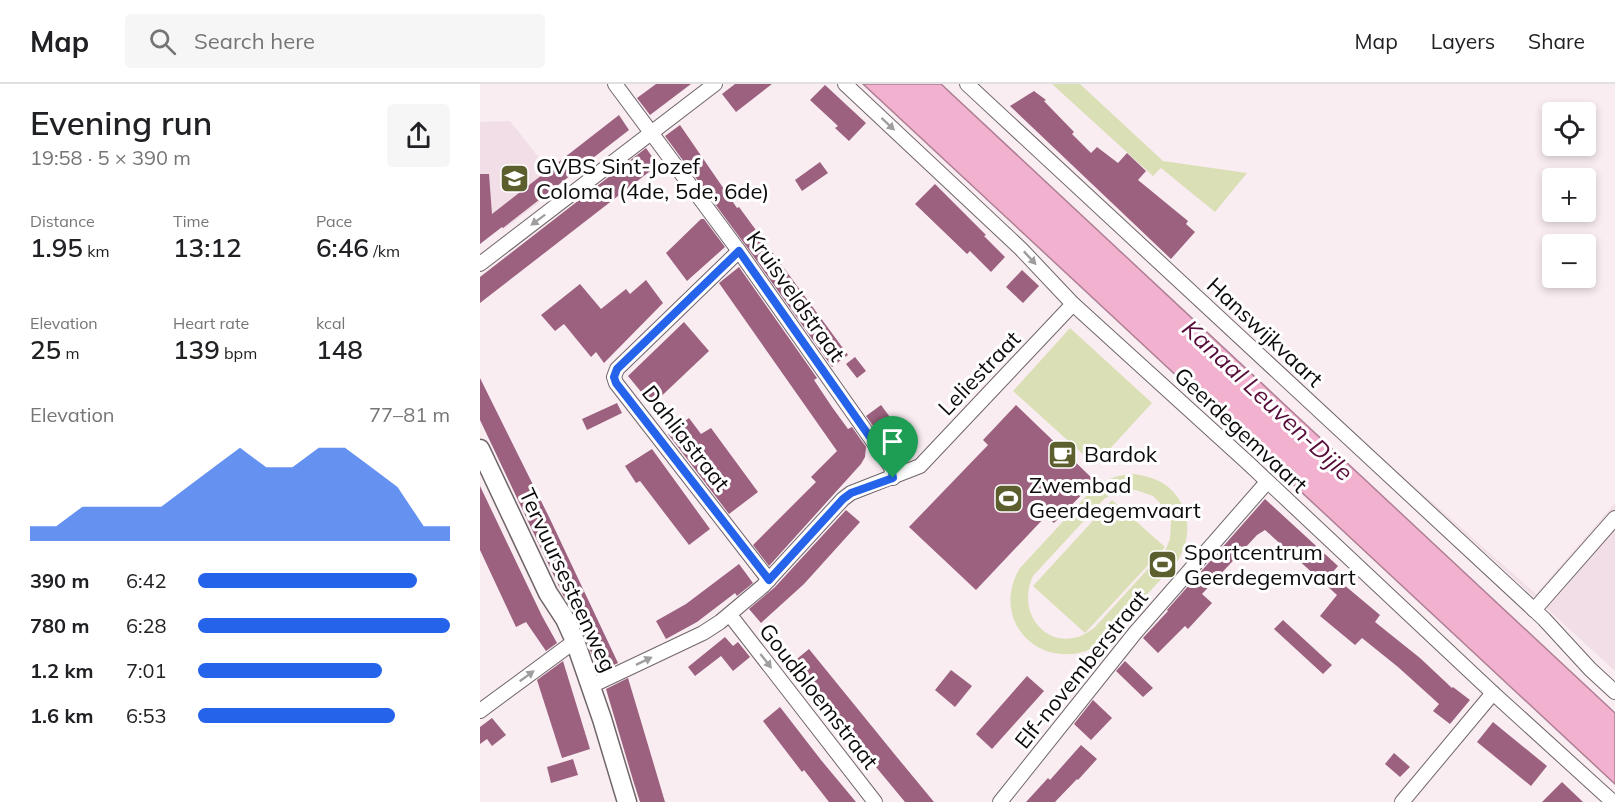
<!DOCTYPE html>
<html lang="en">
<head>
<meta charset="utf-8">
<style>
	:root { --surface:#fff; --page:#f6f6f6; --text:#202124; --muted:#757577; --line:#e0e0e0; --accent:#2563eb }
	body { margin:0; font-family:Mulish,sans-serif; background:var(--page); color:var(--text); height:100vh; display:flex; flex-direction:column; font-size:22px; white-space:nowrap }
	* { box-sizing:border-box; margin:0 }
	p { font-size:20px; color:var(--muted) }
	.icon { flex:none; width:33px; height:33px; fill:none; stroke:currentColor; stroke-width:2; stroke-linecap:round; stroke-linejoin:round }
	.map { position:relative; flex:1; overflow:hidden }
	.sheet { display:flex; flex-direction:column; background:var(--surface); width:480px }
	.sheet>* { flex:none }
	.fabs { position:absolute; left:1062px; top:18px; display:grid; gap:12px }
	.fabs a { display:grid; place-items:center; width:54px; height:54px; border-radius:6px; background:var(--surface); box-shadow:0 3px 9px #0003; font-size:30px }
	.pin { position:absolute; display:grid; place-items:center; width:51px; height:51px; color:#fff; margin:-62px -26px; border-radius:50% 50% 50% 0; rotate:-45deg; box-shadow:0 0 6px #0007 }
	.pin .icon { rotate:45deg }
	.round { display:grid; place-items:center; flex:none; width:63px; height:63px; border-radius:6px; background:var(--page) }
	.headline { display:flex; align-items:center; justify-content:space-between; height:102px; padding:0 30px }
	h1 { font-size:33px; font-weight:600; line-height:45px }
	.figures { display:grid; grid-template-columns:repeat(3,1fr); gap:9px; height:102px; padding:6px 30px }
	.figures div { display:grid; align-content:center }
	.figures b { font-size:26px; font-weight:600 }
	.figures small { font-size:16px; font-weight:400 }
	.figures p { font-size:16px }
	.chart { height:168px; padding:12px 30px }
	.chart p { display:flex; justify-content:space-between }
	.chart svg { width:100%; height:108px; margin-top:6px; fill:var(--accent); opacity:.7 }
	ul { padding:0 30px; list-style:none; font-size:20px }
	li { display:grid; grid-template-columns:96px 72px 1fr; align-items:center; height:45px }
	li i { height:15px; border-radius:8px; background:var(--accent) }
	header { display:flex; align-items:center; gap:36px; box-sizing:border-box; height:84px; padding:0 30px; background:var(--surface); border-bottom:2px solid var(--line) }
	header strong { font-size:28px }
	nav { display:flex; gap:33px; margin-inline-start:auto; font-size:21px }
	.search { width:420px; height:54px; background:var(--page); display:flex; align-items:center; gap:15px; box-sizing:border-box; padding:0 21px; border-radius:6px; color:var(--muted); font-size:22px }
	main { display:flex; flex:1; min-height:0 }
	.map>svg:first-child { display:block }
	.built { fill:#f1dee7 }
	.green { fill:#dbdfb5; fill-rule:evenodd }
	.water { fill:#f2b1cf; stroke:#ae7f94; stroke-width:1.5 }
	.building { fill:#9c617e }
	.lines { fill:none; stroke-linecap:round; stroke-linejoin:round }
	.minor-casing { stroke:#70666a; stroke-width:16 }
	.tertiary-casing { stroke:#70666a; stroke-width:21 }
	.minor { stroke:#fff; stroke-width:14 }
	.tertiary { stroke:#fff; stroke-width:18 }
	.oneway { fill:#9f9d9e }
	.route-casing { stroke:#fff; stroke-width:12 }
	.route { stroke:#2563eb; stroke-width:8 }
	.labels { text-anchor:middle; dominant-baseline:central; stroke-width:6; stroke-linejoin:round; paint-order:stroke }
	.poi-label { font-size:22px; fill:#0e0b0c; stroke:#fff; text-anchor:start }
	.street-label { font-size:22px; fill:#0e0b0c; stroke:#fff }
	.water-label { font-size:24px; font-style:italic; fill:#560b38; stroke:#fff }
</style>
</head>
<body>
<header>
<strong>Map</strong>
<div class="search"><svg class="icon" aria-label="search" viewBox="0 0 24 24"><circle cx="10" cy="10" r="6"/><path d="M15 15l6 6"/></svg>Search here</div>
<nav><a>Map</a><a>Layers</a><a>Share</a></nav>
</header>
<main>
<section class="sheet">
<div class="headline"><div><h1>Evening run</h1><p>19:58 · 5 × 390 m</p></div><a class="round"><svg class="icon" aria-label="share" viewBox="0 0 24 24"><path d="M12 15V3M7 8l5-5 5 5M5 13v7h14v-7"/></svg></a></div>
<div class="figures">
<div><p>Distance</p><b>1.95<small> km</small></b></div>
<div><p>Time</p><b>13:12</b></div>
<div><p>Pace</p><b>6:46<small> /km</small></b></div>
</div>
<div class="figures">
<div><p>Elevation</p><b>25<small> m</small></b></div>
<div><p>Heart rate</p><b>139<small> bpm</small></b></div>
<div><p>kcal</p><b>148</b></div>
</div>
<div class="chart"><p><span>Elevation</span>77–81 m</p>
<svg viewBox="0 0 160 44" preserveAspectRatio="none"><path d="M0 44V38L10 38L20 30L30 30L40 30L50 30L60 22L70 14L80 6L90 14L100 14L110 6L120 6L130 14L140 22L150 38L160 38V44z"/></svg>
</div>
<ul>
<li><b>390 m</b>6:42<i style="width:87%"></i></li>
<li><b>780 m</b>6:28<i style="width:100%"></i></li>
<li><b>1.2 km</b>7:01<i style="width:73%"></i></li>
<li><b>1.6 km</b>6:53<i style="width:78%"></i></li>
</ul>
</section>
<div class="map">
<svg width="1135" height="718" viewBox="0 0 1135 718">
	<rect width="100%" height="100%" fill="#f9edf2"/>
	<g class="built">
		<polygon points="30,37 67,84 63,86 76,105 23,146 15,134 0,135 0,38"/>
		<polygon points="892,365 1056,510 1135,419 1135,587"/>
	</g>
	<g class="green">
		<polygon points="572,0 600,0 683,77 767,89 735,128 681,84 673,92"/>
		<polygon points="590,244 672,319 615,381 533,307"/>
		<path d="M654,390C665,392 675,394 684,400C711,418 714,454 696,479L627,554C619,560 609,567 599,569C547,579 513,528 540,484L612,406C626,395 636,391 654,390ZM656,406L673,412L684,423L691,438L690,455L686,465L615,543C578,575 533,536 553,492L624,415L638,407Z"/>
		<polygon points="632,416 685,463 605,549 553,502"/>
	</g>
	<polygon class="water" points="383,0 461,0 1135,629 1135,700"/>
	<g class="building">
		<polygon points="176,0 211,0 170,31 157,14"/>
		<polygon points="255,0 292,0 256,28 242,10"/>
		<polygon points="345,1 386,39 369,57 355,44 358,42 330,16"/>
		<polygon points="554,7 566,16 564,17 594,48 592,50 611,69 617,63 638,79 647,69 666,87 658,96 708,137 706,140 715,148 691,175 530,22"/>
		<polygon points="139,31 149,46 23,144 22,143 0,160 0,90 9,90 12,130"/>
		<polygon points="200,41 257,124 259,123 368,271 352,283 266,162 185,52"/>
		<polygon points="166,64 178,81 0,219 0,193"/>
		<polygon points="340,78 348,89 322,107 315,96"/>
		<polygon points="455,100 506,151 504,152 525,173 511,188 490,167 487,170 435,120"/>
		<polygon points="221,135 224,135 245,163 207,197 186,169"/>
		<polygon points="259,183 337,294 334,296 352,323 368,345 372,343 386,363 385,373 381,380 289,482 273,461 336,398 331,393 357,367 239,199"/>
		<polygon points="542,186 559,202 543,219 526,203"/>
		<polygon points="166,196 183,219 124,279 116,268 111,273 84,240 75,247 61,231 100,200 121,225 146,205 150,210"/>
		<polygon points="204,238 229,267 172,321 148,292"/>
		<polygon points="375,273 386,287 377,294 366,280"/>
		<polygon points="0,294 70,435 138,579 119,588 95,530 84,513 0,336"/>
		<polygon points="137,319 142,329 107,346 102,335"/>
		<polygon points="401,321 424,352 410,366 386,332"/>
		<polygon points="536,321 615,397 574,439 566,432 496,506 429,443 508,361 503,356"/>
		<polygon points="209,334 221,350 231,344 278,408 249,430 188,350"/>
		<polygon points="172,365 230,445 209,461 160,397 156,399 145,382"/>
		<polygon points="0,402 62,532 77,559 66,567 46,538 36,543 0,466"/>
		<polygon points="785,415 858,482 851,490 900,531 895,538 940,574 972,604 973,603 990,616 970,640 953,627 959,620 918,583 882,554 875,561 840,532 857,511 785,446 777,451 722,510 732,519 708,545 705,542 678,569 663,554 688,527 687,526"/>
		<polygon points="366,426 380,438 324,500 281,539 269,525 295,503"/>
		<polygon points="259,480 273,499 257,512 255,509 217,538 186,555 176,537 206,520"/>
		<polygon points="803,536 852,581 843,590 794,545"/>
		<polygon points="245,553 253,562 258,558 270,573 253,587 241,572 215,592 208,583"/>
		<polygon points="329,565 416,672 454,718 425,718 386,671 312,579"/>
		<polygon points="83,577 110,665 82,674 57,596"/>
		<polygon points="645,577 673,604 663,613 636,587"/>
		<polygon points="471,586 492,602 475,623 455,606"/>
		<polygon points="547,592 564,607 512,665 496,650"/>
		<polygon points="148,594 160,634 185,718 160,718 153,696 126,605"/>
		<polygon points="613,616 632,634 611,656 594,640"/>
		<polygon points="300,623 341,676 376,718 349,718 324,686 322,688 283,637"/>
		<polygon points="12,634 26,651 12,662 7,655 0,660 0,643"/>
		<polygon points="1013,638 1067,682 1051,702 997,658"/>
		<polygon points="601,661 617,675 598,696 597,695 575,718 546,718 568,694 570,696"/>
		<polygon points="914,669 930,683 920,693 905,680"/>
		<polygon points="93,675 98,691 71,699 67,683"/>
		<polygon points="1082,698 1103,718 1062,718"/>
	</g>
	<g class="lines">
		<defs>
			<g id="minor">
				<polyline points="135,0 259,167 411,383 413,394"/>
				<polyline points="365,0 541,165 593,220 768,379 1013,609 1133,718"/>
				<polyline points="487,0 1064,535 1110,585 1135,608"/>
				<polyline points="259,167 137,285 134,293 136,299 289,496"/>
				<polyline points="0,180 235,0"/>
				<polyline points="1054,526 1135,434"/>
				<polyline points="250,531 395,718"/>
				<polyline points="111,602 223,549 240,538 283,502 363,415 371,409 440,382 593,220"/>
				<polyline points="0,627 95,557"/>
				<polyline points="520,718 655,549 787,398"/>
				<polyline points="922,718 1013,609"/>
			</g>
			<polyline id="tertiary" points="0,365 68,509 85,535 95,557 122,635 147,718"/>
		</defs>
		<use href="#minor" class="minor-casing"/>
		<use href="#tertiary" class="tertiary-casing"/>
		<use href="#minor" class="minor"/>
		<use href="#tertiary" class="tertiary"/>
	</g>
	<defs><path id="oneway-solid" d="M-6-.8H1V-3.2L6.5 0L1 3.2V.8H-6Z" transform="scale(1.5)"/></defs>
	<g class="oneway">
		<use href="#oneway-solid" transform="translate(408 40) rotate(43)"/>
		<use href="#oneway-solid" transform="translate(58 136) rotate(143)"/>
		<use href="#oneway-solid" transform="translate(550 174) rotate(47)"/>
		<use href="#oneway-solid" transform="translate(164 577) rotate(-26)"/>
		<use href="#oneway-solid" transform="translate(286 577) rotate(52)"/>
		<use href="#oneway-solid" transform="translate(47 592) rotate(-36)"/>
	</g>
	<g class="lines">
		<defs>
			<polygon id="route" points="259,167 411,383 413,394 371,409 363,415 289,496 136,299 134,293 137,285"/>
		</defs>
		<use href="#route" class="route-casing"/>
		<use href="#route" class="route"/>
	</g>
	<defs>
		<symbol id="school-square" viewBox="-11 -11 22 22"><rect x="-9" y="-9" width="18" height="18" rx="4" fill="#5c5f2d" stroke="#fff"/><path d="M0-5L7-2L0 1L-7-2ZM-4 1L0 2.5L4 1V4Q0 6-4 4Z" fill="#fff"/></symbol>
		<symbol id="cafe-square" viewBox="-11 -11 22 22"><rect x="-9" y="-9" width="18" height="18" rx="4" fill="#5c5f2d" stroke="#fff"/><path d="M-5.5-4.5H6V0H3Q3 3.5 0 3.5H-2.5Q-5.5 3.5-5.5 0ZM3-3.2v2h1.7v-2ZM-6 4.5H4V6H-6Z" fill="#fff"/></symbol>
		<symbol id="stadium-square" viewBox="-11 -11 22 22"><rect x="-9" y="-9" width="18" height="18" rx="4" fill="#5c5f2d" stroke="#fff"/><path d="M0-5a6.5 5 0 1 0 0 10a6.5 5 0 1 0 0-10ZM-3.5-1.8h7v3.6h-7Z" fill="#fff"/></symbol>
	</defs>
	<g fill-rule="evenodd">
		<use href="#school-square" x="18" y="78" width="33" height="33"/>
		<use href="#cafe-square" x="566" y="354" width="33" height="33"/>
		<use href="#stadium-square" x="512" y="398" width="33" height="33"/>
		<use href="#stadium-square" x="666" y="464" width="33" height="33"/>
	</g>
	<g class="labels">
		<g class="poi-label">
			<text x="56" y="82">GVBS Sint-Jozef<tspan x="56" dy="25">Coloma (4de, 5de, 6de)</tspan></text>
			<text x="604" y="370">Bardok</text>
			<text x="549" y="401">Zwembad<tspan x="549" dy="25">Geerdegemvaart</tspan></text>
			<text x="704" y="468">Sportcentrum<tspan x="704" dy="25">Geerdegemvaart</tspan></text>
		</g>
		<g class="street-label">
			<text transform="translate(316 212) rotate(55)">Kruisveldstraat</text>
			<text transform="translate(785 248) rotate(43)">Hanswijkvaart</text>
			<text transform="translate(499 289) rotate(-46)">Leliestraat</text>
			<text transform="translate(761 346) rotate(43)">Geerdegemvaart</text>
			<text transform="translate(206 354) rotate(52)">Dahliastraat</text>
			<text transform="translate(88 496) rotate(65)">Tervuursesteenweg</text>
			<text transform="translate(601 585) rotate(-51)">Elf-novemberstraat</text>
			<text transform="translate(339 612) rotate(52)">Goudbloemstraat</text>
		</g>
		<g class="water-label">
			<text transform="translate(788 316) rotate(43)">Kanaal Leuven-Dijle</text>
		</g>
	</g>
</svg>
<div class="fabs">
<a><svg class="icon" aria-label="locate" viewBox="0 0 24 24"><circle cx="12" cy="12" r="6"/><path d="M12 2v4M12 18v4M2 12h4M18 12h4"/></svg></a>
<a>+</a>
<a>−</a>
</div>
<div class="pin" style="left:413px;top:394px;background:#1e9e55"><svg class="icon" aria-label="arrive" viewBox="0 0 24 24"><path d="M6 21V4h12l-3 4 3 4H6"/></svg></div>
</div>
</main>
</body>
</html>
